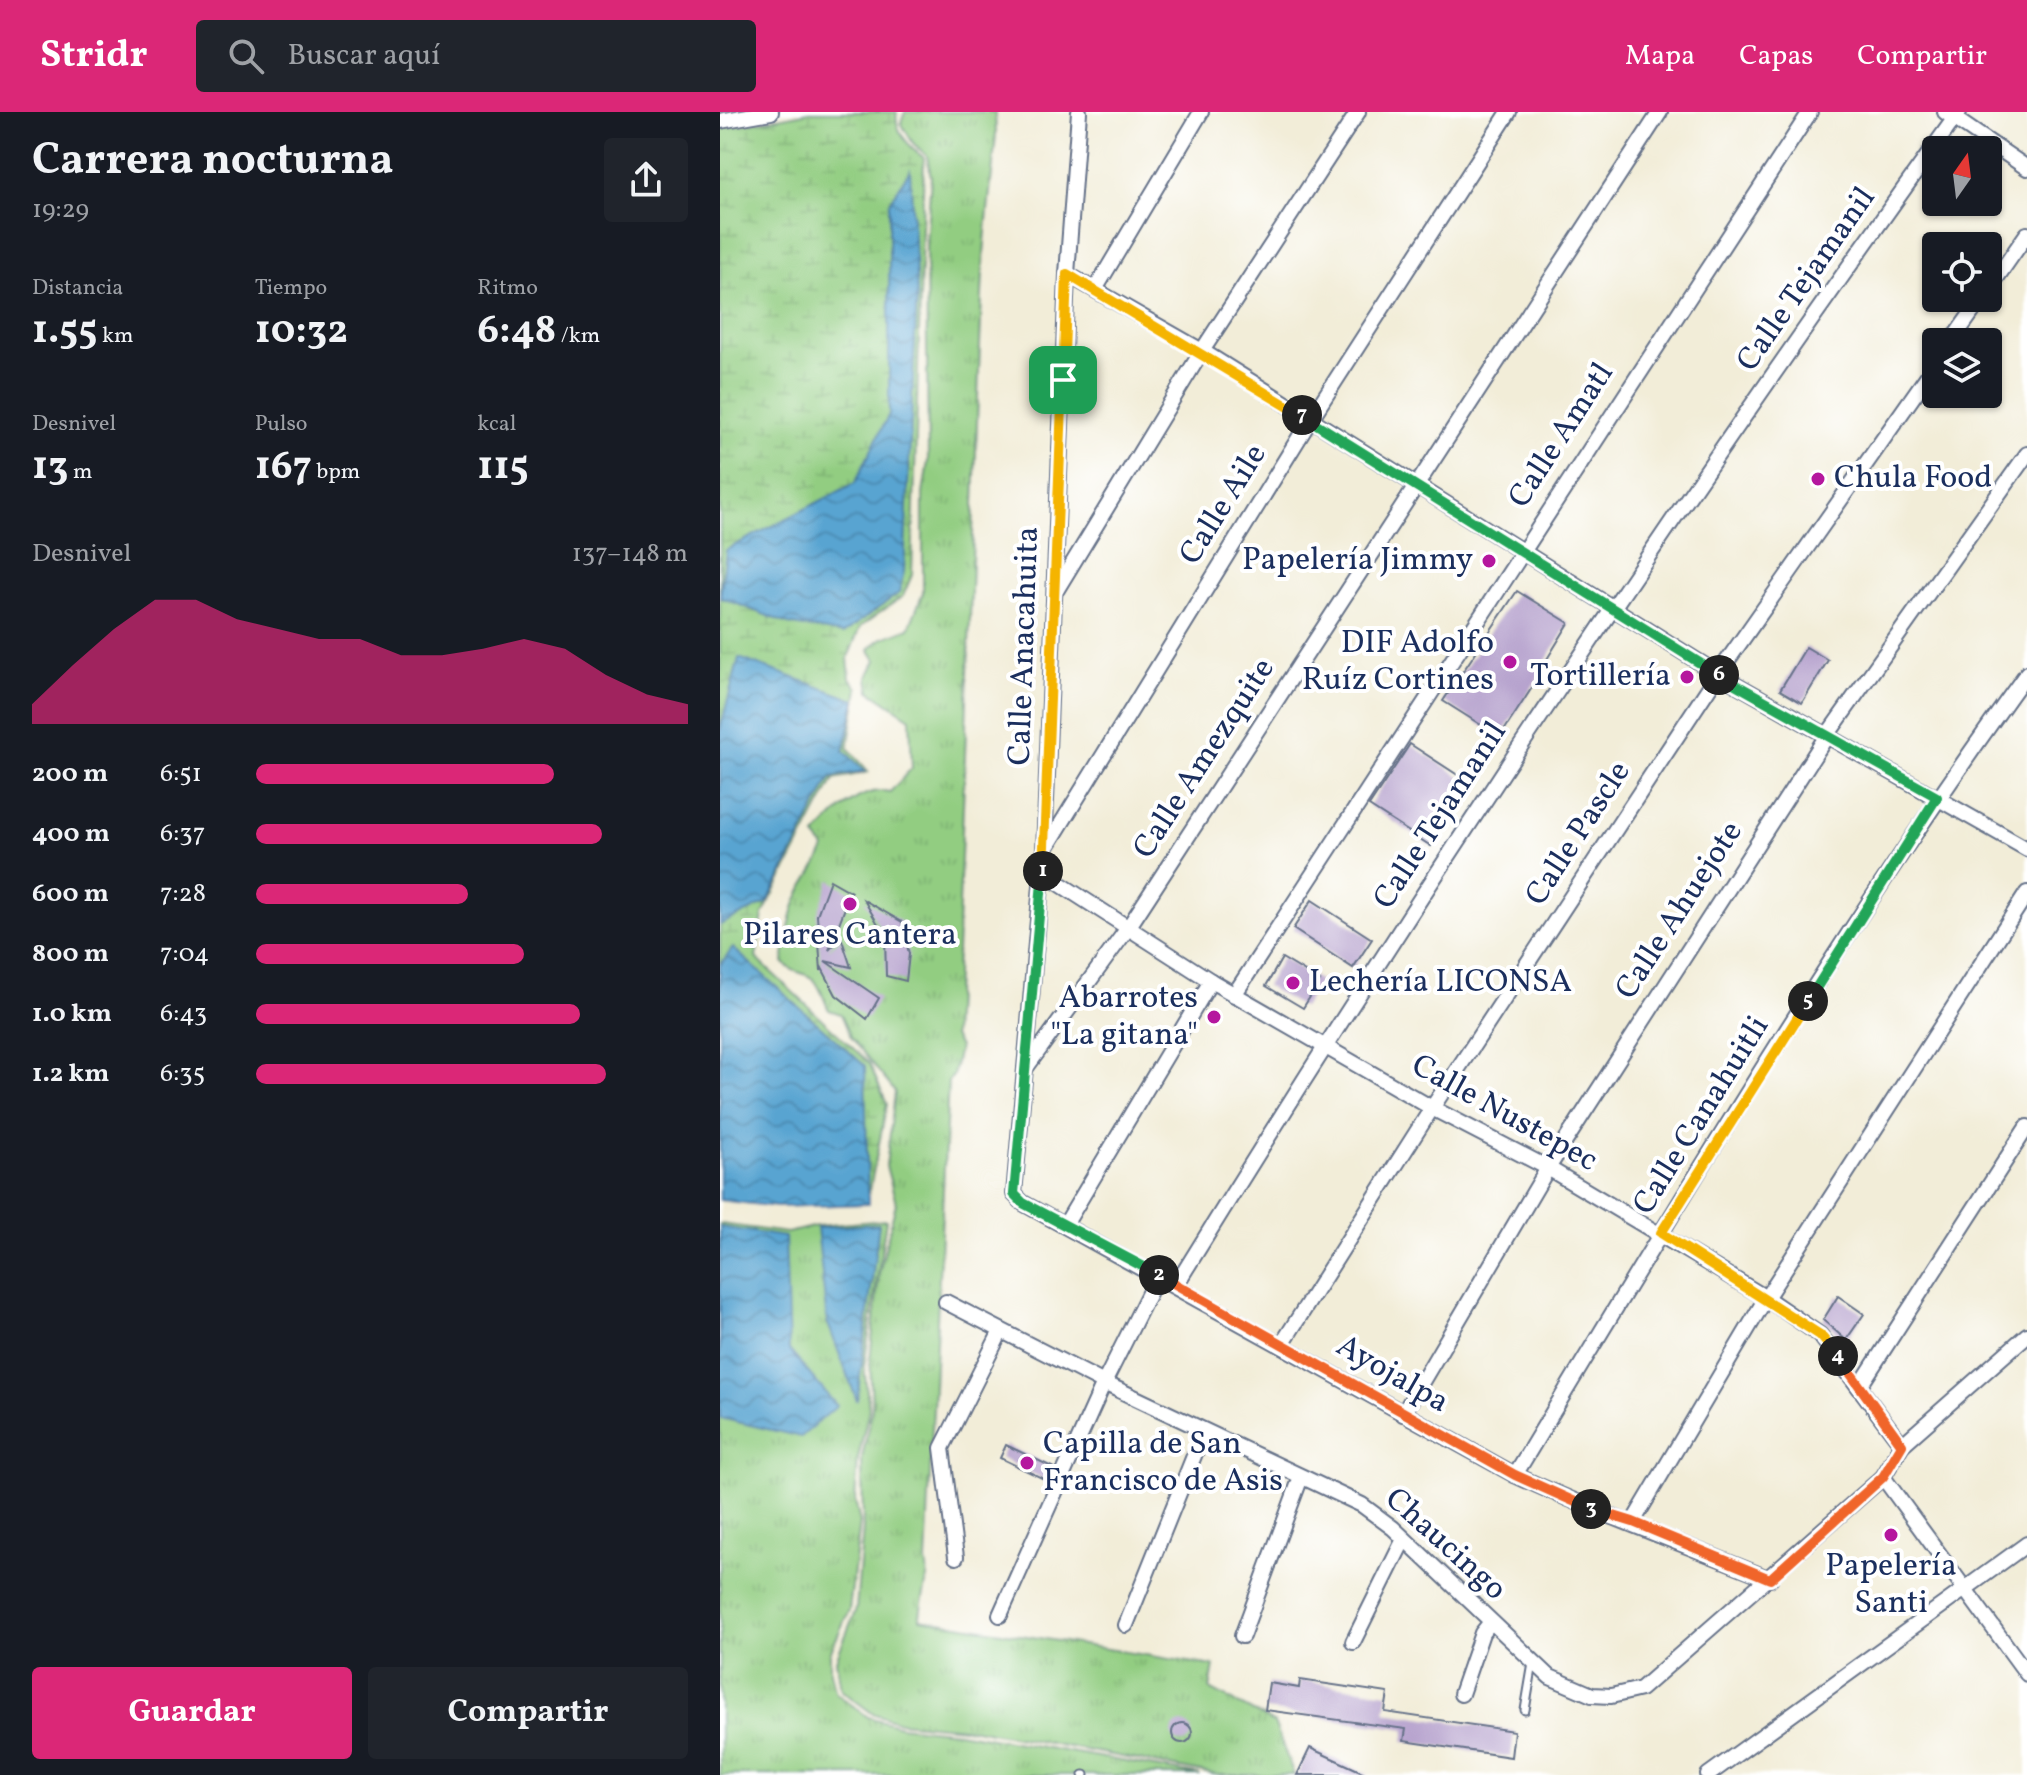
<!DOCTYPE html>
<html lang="es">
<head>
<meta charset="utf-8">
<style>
	:root { --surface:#171b24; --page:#20242c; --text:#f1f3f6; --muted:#9ea1a6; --accent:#db2777 }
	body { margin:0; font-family:Vollkorn,serif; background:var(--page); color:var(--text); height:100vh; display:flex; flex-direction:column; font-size:30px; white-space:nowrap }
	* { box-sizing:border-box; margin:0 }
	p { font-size:26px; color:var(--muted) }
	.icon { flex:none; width:44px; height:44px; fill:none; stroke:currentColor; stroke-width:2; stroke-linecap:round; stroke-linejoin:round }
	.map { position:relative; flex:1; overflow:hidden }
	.details { display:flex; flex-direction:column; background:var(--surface); width:720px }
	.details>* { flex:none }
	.needle { width:52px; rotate:14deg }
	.buttons { position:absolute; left:1202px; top:24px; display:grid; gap:16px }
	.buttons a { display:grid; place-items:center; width:80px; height:80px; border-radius:8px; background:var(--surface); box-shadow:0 2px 6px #0004; font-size:40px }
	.pin { position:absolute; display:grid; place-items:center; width:68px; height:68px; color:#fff; margin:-34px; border-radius:16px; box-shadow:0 4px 12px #0006 }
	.km { position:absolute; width:40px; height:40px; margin:-20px; border-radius:50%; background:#222; color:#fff; font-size:22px; line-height:40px; text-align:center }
	.round { display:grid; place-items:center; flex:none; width:84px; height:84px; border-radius:8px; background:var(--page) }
	.overview { display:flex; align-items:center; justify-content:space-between; height:136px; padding:0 32px }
	h1 { font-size:44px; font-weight:700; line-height:60px }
	.figures { display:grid; grid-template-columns:repeat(3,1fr); gap:12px; height:136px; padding:8px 32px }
	.figures div { display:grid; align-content:center }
	.figures b { font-size:40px; font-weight:700 }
	.figures small { font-size:22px; font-weight:400 }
	.figures p { font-size:22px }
	.chart { height:224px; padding:16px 32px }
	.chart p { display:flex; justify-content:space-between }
	.chart svg { width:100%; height:144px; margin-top:8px; fill:var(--accent); opacity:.7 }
	.button { display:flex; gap:16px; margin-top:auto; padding:16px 32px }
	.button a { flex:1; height:92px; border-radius:8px; background:var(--accent); color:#fff; font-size:32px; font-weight:700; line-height:92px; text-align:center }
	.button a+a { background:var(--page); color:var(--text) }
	ul { padding:0 32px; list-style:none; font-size:26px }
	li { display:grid; grid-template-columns:128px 96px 1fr; align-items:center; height:60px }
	li i { height:20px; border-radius:10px; background:var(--accent) }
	header { display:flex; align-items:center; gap:48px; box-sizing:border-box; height:112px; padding:0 40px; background:var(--accent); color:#fff }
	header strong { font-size:38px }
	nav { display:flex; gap:44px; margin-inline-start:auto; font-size:28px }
	.search { width:560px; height:72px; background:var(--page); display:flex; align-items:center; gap:20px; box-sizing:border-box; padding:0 28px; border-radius:8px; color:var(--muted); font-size:30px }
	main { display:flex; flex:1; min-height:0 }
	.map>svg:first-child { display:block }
	.wetland { fill:url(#wetland-marsh); stroke:#567e70; stroke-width:2 }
	.park { fill:url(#park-tufts); stroke:#567e70; stroke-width:2 }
	.water { fill:url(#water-waves); stroke:#3a6a98; stroke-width:2 }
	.building { fill:#b6a2cd }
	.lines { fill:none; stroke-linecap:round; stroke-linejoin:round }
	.service-casing { stroke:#667289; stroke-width:11 }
	.minor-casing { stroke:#667289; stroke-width:18 }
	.service { stroke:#fff; stroke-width:7 }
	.minor { stroke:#fff; stroke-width:14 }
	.split-1-casing { stroke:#fff; stroke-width:16 }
	.split-2-casing { stroke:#fff; stroke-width:16 }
	.split-3-casing { stroke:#fff; stroke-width:16 }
	.split-4-casing { stroke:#fff; stroke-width:16 }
	.split-5-casing { stroke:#fff; stroke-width:16 }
	.split-6-casing { stroke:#fff; stroke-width:16 }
	.split-7-casing { stroke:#fff; stroke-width:16 }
	.split-8-casing { stroke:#fff; stroke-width:16 }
	.split-1 { stroke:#f5b400; stroke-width:10 }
	.split-2 { stroke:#22a559; stroke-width:10 }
	.split-3 { stroke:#f0652b; stroke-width:10 }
	.split-4 { stroke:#f0652b; stroke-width:10 }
	.split-5 { stroke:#f5b400; stroke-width:10 }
	.split-6 { stroke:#22a559; stroke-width:10 }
	.split-7 { stroke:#22a559; stroke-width:10 }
	.split-8 { stroke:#f5b400; stroke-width:10 }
	.poi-dot { fill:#b5179e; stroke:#fff; stroke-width:3 }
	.labels { text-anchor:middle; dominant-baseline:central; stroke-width:8; stroke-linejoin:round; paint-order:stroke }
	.street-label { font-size:32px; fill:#1b2f5e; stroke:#fff }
	.poi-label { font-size:32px; fill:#1b2f5e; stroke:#fff; text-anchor:end }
</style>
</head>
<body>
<header>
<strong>Stridr</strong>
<div class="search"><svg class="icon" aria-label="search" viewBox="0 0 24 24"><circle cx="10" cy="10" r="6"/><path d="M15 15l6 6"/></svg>Buscar aquí</div>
<nav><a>Mapa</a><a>Capas</a><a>Compartir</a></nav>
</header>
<main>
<section class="details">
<div class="overview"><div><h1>Carrera nocturna</h1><p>19:29</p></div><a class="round"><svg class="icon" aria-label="share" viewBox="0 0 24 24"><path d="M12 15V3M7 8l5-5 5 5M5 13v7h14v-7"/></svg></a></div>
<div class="figures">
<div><p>Distancia</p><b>1.55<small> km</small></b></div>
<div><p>Tiempo</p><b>10:32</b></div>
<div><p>Ritmo</p><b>6:48<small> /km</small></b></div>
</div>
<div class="figures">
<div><p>Desnivel</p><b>13<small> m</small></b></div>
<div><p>Pulso</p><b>167<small> bpm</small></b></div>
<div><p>kcal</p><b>115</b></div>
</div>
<div class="chart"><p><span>Desnivel</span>137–148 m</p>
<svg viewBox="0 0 160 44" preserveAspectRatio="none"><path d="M0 44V38L10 26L20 15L30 6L40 6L50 12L60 15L70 18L80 18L90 23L100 23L110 21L120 18L130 21L140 29L150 35L160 38V44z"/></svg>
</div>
<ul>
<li><b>200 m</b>6:51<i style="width:69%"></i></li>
<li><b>400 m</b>6:37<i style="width:80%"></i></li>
<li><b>600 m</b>7:28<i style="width:49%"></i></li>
<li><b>800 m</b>7:04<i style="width:62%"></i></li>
<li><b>1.0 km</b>6:43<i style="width:75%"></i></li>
<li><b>1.2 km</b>6:35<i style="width:81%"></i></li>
</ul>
<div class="button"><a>Guardar</a><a>Compartir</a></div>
</section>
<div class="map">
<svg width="1307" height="1663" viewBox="0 0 1307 1663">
	<defs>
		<pattern id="wetland-marsh" width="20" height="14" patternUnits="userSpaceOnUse" patternTransform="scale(2)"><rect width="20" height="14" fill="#92cd81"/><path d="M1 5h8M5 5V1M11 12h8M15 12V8" fill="none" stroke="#7db072"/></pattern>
		<pattern id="park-tufts" width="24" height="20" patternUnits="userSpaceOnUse" patternTransform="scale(2)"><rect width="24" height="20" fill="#92cd81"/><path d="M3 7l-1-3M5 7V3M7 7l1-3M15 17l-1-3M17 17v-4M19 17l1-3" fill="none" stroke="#7db072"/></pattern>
		<pattern id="water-waves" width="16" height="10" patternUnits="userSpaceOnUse" patternTransform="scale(2)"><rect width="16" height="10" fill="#58a4d1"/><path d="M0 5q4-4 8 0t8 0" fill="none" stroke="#4886ad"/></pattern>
	</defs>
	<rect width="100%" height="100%" fill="#fff"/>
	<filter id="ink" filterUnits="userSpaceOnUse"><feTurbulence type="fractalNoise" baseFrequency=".0125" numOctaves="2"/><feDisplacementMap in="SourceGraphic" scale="16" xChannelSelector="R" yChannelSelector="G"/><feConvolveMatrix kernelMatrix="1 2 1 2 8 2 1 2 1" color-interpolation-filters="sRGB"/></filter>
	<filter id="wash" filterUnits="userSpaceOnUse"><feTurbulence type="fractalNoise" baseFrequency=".006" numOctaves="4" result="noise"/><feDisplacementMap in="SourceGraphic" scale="32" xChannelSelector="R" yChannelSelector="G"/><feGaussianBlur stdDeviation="1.8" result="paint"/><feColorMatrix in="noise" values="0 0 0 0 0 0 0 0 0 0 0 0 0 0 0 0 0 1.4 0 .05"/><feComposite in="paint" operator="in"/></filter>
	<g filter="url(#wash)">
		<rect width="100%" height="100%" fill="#f2edd8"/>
		<path class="wetland" d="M89,0H177C173,18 190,35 204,46L192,463L183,484L140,515L128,546L130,566L138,576L128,636L149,660L114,667L43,802L36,846L149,951L167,992L149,1081L0,1051V17Z"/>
		<g class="park">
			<path d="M185,0H275L276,22C272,68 265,114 263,160C252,415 246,669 233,924L239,935L233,964L228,969L206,1450C211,1468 200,1488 200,1507L494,1554L490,1577L554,1611L574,1663H497L255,1617L179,1610L152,1601L121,1578L116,1548L136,1497L143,1416L142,1347L152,1296L150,1248L159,1162L176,1091L166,1054L175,980L131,925L121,902L109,898C105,891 100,872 93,867C83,859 73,862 63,850C67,830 68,810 76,790C84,770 98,756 105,736L95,724C113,704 141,673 170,680L192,656L190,606L150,579L148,565L156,548L149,537L160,527L189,516L203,481V382L208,349L206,131L211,65L207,44L193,31L181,11Z"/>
			<polygon points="166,1108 144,1254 149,1297 138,1347 135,1388 140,1411 129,1498 110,1541 110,1560 116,1581 148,1605 180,1614 238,1620 480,1663 0,1663 0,1112 67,1121 96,1114"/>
		</g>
		<g class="water">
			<polygon points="190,58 197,180 184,459 179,481 123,522 68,512 0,485 6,438 135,371 169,302 169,91"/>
			<polygon points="19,546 135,588 124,639 145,659 111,665 47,791 0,813 0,618"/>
			<polygon points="13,836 145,954 148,1092 57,1095 0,1088 0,853"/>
			<polygon points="159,1112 137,1289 107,1209 97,1116"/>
			<polygon points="0,1115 65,1125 69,1238 117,1294 81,1325 0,1306"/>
		</g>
		<g id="blocks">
			<g class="building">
				<polygon points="797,479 849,511 824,552 826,554 780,625 723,589"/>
				<polygon points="1086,535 1108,548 1082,591 1060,578"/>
				<polygon points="690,632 750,671 711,734 649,694"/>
				<polygon points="110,768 131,780 109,838 121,825 131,855 105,849 159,886 147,907 116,883 102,856 101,859 97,803"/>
				<polygon points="144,788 182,810 189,842 186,869 166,864 165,824"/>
				<polygon points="592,788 652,827 633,856 573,817"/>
				<polygon points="562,846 600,869 583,896 546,874"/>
				<polygon points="1118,1184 1144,1202 1126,1228 1103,1208"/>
				<polygon points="286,1333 334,1356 328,1369 280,1346"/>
				<polygon points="580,1568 668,1581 665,1600 794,1619 791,1645 684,1629 686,1617 545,1598 549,1571 579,1576"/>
				<circle cx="462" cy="1621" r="10"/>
				<polygon points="590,1636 649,1663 577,1663"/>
			</g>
		</g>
	</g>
	<g filter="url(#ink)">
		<use href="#blocks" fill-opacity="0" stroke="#667289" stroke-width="2"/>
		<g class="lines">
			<defs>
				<g id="service">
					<polyline points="805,1598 813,1551"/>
					<polyline points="363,1663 365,1663"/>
				</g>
				<g id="minor">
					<path d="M359,0L347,162L324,739L294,1082L303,1091L795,1363C878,1402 965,1432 1050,1467"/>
					<polyline points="1225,0 1307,56"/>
					<polyline points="0,9 51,0"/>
					<polyline points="347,162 482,239 998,562 1307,737"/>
					<polyline points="376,176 481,0"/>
					<polyline points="1268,178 1307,122"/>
					<polyline points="1231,230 1262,186"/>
					<polyline points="337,477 482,239 638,0"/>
					<polyline points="325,738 590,308 789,0"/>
					<polyline points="323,761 491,869 712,996 828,1056 1046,1186 1100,1223 1182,1333"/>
					<polyline points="514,883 1090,0"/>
					<polyline points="305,957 408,816 940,0"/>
					<polyline points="345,1113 491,869"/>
					<path d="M456,1173C703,772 964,382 1239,0"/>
					<polyline points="226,1190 384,1271 642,1393 673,1416 830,1565 872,1583 891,1584 921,1577 1163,1365 1182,1333 1307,1223"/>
					<polyline points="562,1232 712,996 998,562 1216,252"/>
					<polyline points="1140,1274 1307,1015"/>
					<polyline points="683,1302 828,1056 1108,622 1307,342"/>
					<path d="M795,1363C958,1092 1121,818 1307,561"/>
					<polyline points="1163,1365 1307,1562"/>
					<polyline points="913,1410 1046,1186 1307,781"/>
					<polyline points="236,1445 222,1336 281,1219"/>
					<polyline points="280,1503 384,1271 438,1163"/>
					<polyline points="406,1513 484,1319"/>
					<polyline points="522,1524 581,1365"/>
					<polyline points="633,1530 684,1427"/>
					<polyline points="741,1582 762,1521 770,1511"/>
					<polyline points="988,1663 1307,1432"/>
				</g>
			</defs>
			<use href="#service" class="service-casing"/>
			<use href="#minor" class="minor-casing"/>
			<use href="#service" class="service"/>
			<use href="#minor" class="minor"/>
		</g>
	</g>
	<g class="lines" filter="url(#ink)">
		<defs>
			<polyline id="split-1" points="323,759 343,268"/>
			<polyline id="split-2" points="323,759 294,1082 303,1091 439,1163"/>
			<polyline id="split-3" points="439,1163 795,1363 871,1397"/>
			<polyline id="split-4" points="871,1397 913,1410 1050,1467 1163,1365 1182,1333 1118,1244"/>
			<polyline id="split-5" points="1088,889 941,1121 1100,1223 1118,1244"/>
			<polyline id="split-6" points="999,563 1217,685 1088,889"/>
			<polyline id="split-7" points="582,303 999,563"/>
			<polyline id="split-8" points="343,268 347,162 582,303"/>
		</defs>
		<use href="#split-1" class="split-1-casing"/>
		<use href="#split-2" class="split-2-casing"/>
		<use href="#split-3" class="split-3-casing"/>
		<use href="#split-4" class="split-4-casing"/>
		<use href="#split-5" class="split-5-casing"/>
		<use href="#split-6" class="split-6-casing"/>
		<use href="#split-7" class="split-7-casing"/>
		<use href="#split-8" class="split-8-casing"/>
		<use href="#split-1" class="split-1"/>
		<use href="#split-2" class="split-2"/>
		<use href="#split-3" class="split-3"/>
		<use href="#split-4" class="split-4"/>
		<use href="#split-5" class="split-5"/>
		<use href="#split-6" class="split-6"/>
		<use href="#split-7" class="split-7"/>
		<use href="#split-8" class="split-8"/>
	</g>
	<g class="poi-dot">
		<circle cx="1098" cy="367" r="8"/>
		<circle cx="769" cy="449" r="8"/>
		<circle cx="790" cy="550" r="8"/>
		<circle cx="967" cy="565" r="8"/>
		<circle cx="130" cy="792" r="8"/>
		<circle cx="573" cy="871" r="8"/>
		<circle cx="494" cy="905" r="8"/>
		<circle cx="307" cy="1351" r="8"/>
		<circle cx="1171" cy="1423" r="8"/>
	</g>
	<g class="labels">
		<g class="street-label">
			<text transform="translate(1087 168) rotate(-55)">Calle Tejamanil</text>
			<text transform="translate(842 324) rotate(-57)">Calle Amatl</text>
			<text transform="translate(504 393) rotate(-58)">Calle Aile</text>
			<text transform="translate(305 534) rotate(-88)">Calle Anacahuita</text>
			<text transform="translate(485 647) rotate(-57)">Calle Amezquite</text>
			<text transform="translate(721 704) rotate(-57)">Calle Tejamanil</text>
			<text transform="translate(859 722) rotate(-57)">Calle Pascle</text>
			<text transform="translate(960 799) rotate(-57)">Calle Ahuejote</text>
			<text transform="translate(784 1002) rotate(29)">Calle Nustepec</text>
			<text transform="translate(982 1004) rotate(-58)">Calle Canahuitli</text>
			<text transform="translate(672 1263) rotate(30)">Ayojalpa</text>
			<text transform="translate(725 1433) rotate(42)">Chaucingo</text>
		</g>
		<g class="poi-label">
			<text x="1114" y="367" text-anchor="start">Chula Food</text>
			<text x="753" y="449">Papelería Jimmy</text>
			<text x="774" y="532">DIF Adolfo<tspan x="774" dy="37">Ruíz Cortines</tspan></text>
			<text x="951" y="565">Tortillería</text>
			<text x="130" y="824" text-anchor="middle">Pilares Cantera</text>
			<text x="589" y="871" text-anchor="start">Lechería LICONSA</text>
			<text x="478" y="887">Abarrotes<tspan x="478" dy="37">"La gitana"</tspan></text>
			<text x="323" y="1333" text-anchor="start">Capilla de San<tspan x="323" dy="37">Francisco de Asis</tspan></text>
			<text x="1171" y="1455" text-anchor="middle">Papelería<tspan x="1171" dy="37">Santi</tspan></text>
		</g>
	</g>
</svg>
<div class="buttons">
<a><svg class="needle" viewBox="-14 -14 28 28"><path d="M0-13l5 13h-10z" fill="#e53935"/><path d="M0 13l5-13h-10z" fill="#9ea1a6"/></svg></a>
<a><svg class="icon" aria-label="locate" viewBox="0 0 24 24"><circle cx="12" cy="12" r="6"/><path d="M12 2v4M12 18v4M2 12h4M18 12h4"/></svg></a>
<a><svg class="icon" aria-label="layers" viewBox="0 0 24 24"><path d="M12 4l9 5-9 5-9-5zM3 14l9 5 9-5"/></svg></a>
</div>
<div class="pin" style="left:343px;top:268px;background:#1e9e55"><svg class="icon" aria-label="arrive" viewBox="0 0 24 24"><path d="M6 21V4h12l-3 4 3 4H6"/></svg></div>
<b class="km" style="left:323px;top:759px">1</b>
<b class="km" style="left:439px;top:1163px">2</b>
<b class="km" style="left:871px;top:1397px">3</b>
<b class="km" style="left:1118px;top:1244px">4</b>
<b class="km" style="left:1088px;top:889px">5</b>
<b class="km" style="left:999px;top:563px">6</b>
<b class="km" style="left:582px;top:303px">7</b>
</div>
</main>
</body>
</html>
